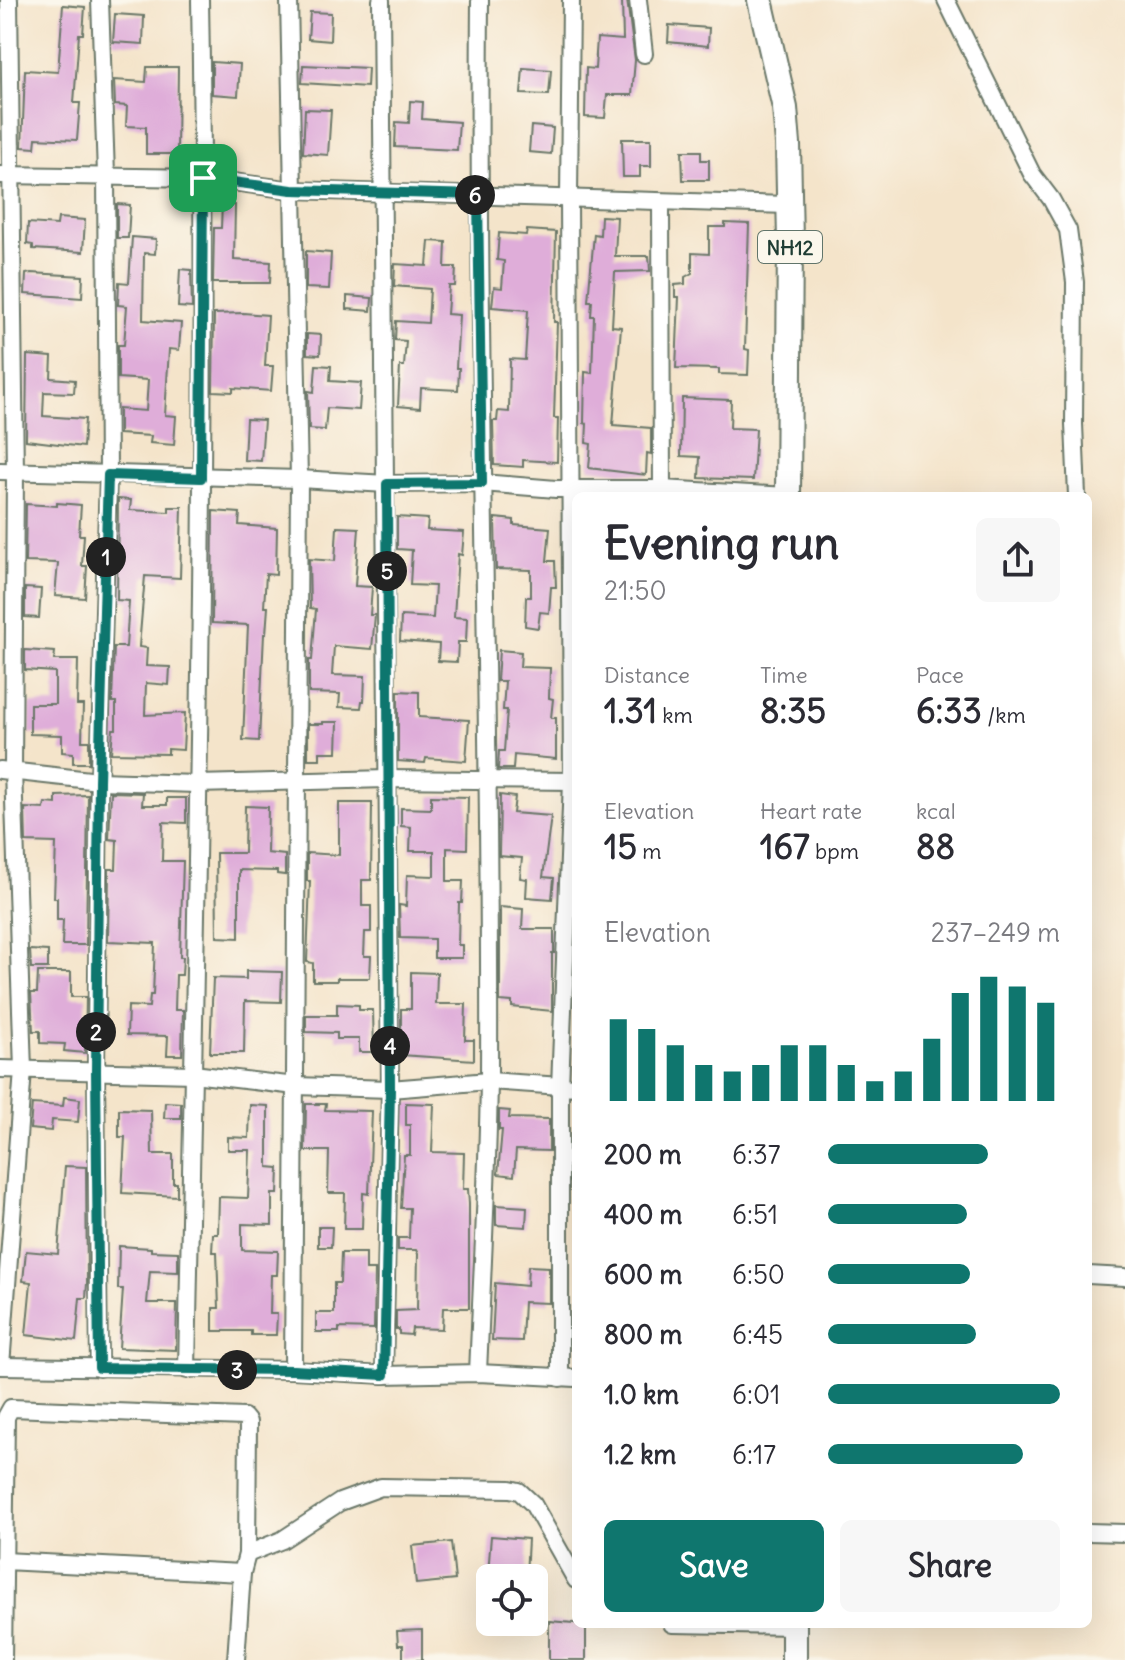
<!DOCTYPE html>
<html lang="en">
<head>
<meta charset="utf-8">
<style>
	:root { --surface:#fff; --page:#f7f7f7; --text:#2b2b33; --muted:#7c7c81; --accent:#0f766e }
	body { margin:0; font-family:Delius,sans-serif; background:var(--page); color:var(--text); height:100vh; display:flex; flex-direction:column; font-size:30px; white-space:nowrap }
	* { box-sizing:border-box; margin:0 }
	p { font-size:26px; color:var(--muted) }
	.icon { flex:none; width:44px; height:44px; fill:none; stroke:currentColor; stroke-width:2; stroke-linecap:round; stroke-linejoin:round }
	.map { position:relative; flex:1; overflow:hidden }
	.details { position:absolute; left:572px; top:492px; width:520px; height:1136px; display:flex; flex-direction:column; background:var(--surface); border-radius:12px; box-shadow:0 8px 32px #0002 }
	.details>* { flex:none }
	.fabs { position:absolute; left:476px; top:1564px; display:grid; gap:16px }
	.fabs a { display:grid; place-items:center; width:72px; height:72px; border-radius:12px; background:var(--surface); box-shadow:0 8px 32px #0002; font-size:40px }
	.pin { position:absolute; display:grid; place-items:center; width:68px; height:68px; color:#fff; margin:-34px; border-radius:16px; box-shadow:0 4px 12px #0006 }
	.km { position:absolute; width:40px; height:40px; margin:-20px; border-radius:50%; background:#222; color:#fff; font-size:22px; line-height:40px; text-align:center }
	.round { display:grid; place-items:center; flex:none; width:84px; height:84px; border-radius:12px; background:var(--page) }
	.overview { display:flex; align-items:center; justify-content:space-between; height:136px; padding:0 32px }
	h1 { font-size:44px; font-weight:800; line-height:60px }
	.figures { display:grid; grid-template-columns:repeat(3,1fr); gap:12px; height:136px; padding:8px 32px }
	.figures div { display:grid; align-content:center }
	.figures b { font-size:34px; font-weight:800 }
	.figures small { font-size:22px; font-weight:400 }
	.figures p { font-size:22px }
	.chart { height:224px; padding:16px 32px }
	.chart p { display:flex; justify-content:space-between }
	.chart svg { width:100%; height:144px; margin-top:8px; stroke:var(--accent); stroke-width:6 }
	.button { display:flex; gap:16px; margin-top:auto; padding:16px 32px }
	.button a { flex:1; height:92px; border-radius:12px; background:var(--accent); color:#fff; font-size:32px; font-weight:800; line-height:92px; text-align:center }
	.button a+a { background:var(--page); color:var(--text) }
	ul { padding:0 32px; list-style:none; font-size:26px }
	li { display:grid; grid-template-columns:128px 96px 1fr; align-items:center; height:60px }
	li i { height:20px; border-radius:10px; background:var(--accent) }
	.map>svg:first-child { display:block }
	.building { fill:#dfadd9 }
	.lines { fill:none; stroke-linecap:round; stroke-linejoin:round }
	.minor-casing { stroke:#6a7768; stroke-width:20 }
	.highway-casing { stroke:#6a7768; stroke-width:28 }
	.minor { stroke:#fff; stroke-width:16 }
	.highway { stroke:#fff; stroke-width:24 }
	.route-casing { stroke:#fff; stroke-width:16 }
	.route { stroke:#0f766e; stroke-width:10 }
	.labels { text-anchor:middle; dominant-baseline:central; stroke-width:8; stroke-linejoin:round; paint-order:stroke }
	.shield { fill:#fbf7ec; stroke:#61756b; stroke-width:2 }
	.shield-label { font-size:20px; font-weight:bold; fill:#1f3d34 }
</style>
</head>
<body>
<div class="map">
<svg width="1125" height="1660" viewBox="0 0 1125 1660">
	<rect width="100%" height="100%" fill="#fbf7ec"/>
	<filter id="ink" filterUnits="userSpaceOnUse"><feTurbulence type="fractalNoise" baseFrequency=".0125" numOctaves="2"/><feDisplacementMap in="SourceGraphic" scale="16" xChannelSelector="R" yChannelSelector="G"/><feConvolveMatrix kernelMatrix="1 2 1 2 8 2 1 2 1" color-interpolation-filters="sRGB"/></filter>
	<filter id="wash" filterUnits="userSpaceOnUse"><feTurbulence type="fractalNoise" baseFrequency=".006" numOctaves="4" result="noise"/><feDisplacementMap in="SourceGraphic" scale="32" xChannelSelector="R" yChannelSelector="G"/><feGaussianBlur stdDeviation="1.8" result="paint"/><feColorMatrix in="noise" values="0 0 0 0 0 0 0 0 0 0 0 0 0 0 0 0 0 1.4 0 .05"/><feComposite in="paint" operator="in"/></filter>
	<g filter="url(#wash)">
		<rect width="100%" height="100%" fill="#f4e4ca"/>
		<g id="blocks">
			<g class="building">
				<polygon points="622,0 627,0 635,60 632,95 607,95 605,118 585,117 586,68 595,69 597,38 623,40"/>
				<polygon points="63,5 85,7 83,34 79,34 74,103 80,103 77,140 36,138 35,148 22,147 25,70 58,72"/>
				<polygon points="310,12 331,13 330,41 308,39"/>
				<polygon points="115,14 144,16 143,44 113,42"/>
				<polygon points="669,25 709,28 708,46 668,42"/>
				<polygon points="212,62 240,64 238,96 212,94"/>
				<polygon points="303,65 368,68 367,87 302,83"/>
				<polygon points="147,67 178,67 177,154 146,154 146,127 126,126 127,106 115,105 114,80 146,82"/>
				<polygon points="523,68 551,70 549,95 521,94"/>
				<polygon points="410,101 423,102 422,119 459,122 457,150 395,147 396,122 409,123"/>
				<polygon points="305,109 331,110 328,155 303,153"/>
				<polygon points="531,126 553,128 551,154 529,152"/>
				<polygon points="622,139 651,139 651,166 640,166 640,177 623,177"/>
				<polygon points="682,151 701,151 701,160 709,160 709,180 683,180"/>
				<polygon points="117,204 130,205 128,238 117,238"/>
				<polygon points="222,204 235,205 234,260 271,262 270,283 213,283 214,228 221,228"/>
				<polygon points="601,216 617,217 615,256 649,256 650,271 615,272 612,326 621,327 613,425 651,428 651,454 647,453 646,475 589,468 591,444 586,443 587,424 584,423 585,372 592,373 594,316 591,316 592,301 588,301 594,234 600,235"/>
				<polygon points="58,218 85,220 83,252 33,249 33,245 27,244 28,223 57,225"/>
				<polygon points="725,223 749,224 745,349 749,350 748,375 719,374 719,369 676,368 679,297 675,297 675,285 685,284 685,277 692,273 692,253 709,254 709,227 725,227"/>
				<polygon points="527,230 556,232 554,322 557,322 554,418 558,418 557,462 523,460 523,467 494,465 493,421 497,421 498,411 509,412 510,359 525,360 528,310 492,307 494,287 502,288 504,261 497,260 499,233 526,235"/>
				<polygon points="132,237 156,239 155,254 144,253 143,320 181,323 179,350 169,349 165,415 176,416 174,445 150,443 151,436 119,434 119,409 146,411 148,380 118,378 118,345 124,345 127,306 118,305 119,282 129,283"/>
				<polygon points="429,241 446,242 445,267 456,267 455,286 449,286 447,314 459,315 456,368 459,368 458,390 421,388 420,408 398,406 400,366 404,366 406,341 395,340 396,321 428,323 430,289 394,286 395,264 427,266"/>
				<polygon points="306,251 331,253 329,289 306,288"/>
				<polygon points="180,269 191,270 192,308 178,307"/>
				<polygon points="31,273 83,276 82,298 25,294 26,274"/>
				<polygon points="347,296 372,298 371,311 347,309"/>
				<polygon points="243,313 268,315 265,366 273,366 271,391 233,388 233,392 213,391 214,314"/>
				<polygon points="307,334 321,335 320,355 307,354"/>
				<polygon points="27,355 52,357 51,378 75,380 74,393 44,392 43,416 85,419 83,447 26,440"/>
				<polygon points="316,365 331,366 330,381 361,383 359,410 327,408 325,430 309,429 308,391 314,392"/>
				<polygon points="682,398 731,400 730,428 756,429 753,480 699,478 700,457 681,456"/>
				<polygon points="246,419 264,420 261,461 244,460"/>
				<polygon points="118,499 131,500 130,510 169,512 169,507 182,507 180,578 145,576 139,647 147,648 146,666 170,667 169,685 146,683 145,715 185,713 183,750 168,749 168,754 111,753 113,729 116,729 116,702 112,702 114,647 126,647 129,601 117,600"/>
				<polygon points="57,503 81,505 79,535 84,535 82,566 87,566 85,598 55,596 58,563 25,562 26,504 57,506"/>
				<polygon points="213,511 240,513 239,525 277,528 276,575 266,574 264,607 268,607 266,634 264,634 259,741 243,740 248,625 212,623"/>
				<polygon points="397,517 428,519 427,530 464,532 462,555 458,554 454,617 467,618 466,642 458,642 457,662 438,661 439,644 400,641 401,616 433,618 435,586 410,585 412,550 397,549"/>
				<polygon points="495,518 514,520 514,525 550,528 547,561 555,561 556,587 551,587 549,613 540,612 538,628 525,626 526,597 531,597 531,570 496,569"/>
				<polygon points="337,527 359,528 355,586 372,587 370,615 375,615 372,649 334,646 332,675 365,676 364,701 362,701 361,708 339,707 340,694 309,693 309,660 312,660 316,609 310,608 309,559 335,561"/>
				<polygon points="25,588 41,589 39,618 25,617"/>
				<polygon points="25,650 55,652 54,660 78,660 77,705 83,705 82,741 89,741 89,763 73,763 73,753 62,752 62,735 30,734 30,704 55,704 55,672 25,670"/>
				<polygon points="499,650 521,652 520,667 550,668 549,698 553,699 551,718 556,718 556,759 514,755 513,769 498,769 499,751 504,751 507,710 503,710 505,681 497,681"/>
				<polygon points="398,691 419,692 419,717 469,720 466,761 426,758 425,763 398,761"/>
				<polygon points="323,722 338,722 337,752 320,752 320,759 308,759 308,724 323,724"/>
				<polygon points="111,792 143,793 142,805 167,805 167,798 186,798 186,823 163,822 162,861 183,861 180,957 183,957 182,975 176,975 175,1010 183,1010 182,1055 167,1055 168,1036 127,1035 128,1006 149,1007 150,995 153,995 155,943 108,941 109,869 116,869 117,840 109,839"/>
				<polygon points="88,795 86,945 62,945 63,920 57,920 57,898 54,898 56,843 26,842 25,808 44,809 45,803 56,804 56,796"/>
				<polygon points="500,795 515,797 513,813 551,816 543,877 554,878 552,899 526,897 527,879 520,878 522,858 499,856"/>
				<polygon points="431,796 468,797 467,849 447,848 447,881 463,881 462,903 459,903 458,945 462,945 462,958 434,958 434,939 400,938 399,905 406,906 407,875 434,876 434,851 410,851 411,827 401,826 401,808 431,809"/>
				<polygon points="339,803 372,803 371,880 362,880 362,906 371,906 371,932 365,932 364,956 371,956 370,978 337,978 337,981 313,981 313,963 307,962 310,881 307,881 307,853 339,855"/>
				<polygon points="245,806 268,807 267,853 285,855 285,875 277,874 277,871 239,870 239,938 217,937 216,853 244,853"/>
				<polygon points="500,907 523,909 522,929 554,929 554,953 552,953 552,1011 512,1007 512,1002 500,1001"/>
				<polygon points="30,950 48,951 48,968 31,968"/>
				<polygon points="246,971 282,972 281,1002 245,1001 244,1053 210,1053 213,978 246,979"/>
				<polygon points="38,972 71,972 71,997 86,997 85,1053 64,1051 65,1044 40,1043 40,1031 33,1031 31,993 37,993"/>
				<polygon points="411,972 437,973 436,1004 466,1004 465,1040 474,1040 474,1060 401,1055 401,1009 411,1009"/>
				<polygon points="337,1004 359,1005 359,1010 373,1010 374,1052 359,1052 359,1039 337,1039 337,1033 306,1032 306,1015 337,1015"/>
				<polygon points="64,1097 80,1099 78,1122 52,1120 51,1131 30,1129 32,1104 63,1106"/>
				<polygon points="165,1102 181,1103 181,1118 164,1118"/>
				<polygon points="406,1103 434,1104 432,1152 464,1153 463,1189 468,1189 469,1204 469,1308 443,1308 442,1329 412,1328 411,1335 399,1334 399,1329 396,1329 396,1311 417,1310 418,1254 416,1250 398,1250 398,1238 409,1238 410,1208 401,1208 404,1155 410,1155 410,1125 406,1125"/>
				<polygon points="306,1104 326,1104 325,1110 372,1111 369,1194 363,1193 362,1229 344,1229 345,1193 328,1193 329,1151 305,1151"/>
				<polygon points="250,1105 268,1106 268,1167 279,1168 278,1194 272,1194 272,1225 242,1224 242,1250 278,1251 277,1275 271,1275 270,1314 277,1314 276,1335 251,1335 251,1331 213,1331 213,1308 219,1308 217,1252 212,1252 213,1234 218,1234 219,1197 248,1198 250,1150 228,1150 228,1137 249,1138"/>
				<polygon points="119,1109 151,1110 152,1154 173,1154 173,1183 177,1183 177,1196 122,1193 125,1137 119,1137"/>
				<polygon points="499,1110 510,1111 509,1118 549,1119 549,1151 516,1150 514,1176 498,1174 502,1130 499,1130"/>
				<polygon points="65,1166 86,1167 87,1283 86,1298 80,1298 76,1341 26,1335 31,1282 23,1281 26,1251 58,1254"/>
				<polygon points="496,1205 527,1207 526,1227 496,1225"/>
				<polygon points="318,1227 332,1227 331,1247 318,1247"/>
				<polygon points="119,1246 151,1248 151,1251 178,1252 178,1272 150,1271 147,1303 177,1303 176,1350 119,1348 123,1289 118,1289"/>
				<polygon points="341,1253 366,1253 366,1270 375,1270 374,1329 339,1328 339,1332 316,1332 316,1313 334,1313 334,1283 340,1283"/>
				<polygon points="528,1266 549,1267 549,1303 524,1302 522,1341 492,1340 495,1283 527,1286"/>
				<polygon points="491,1536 528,1539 526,1576 488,1574"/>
				<polygon points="451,1542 455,1580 416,1584 412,1546"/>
				<polygon points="549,1621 586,1624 586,1660 549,1660"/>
				<polygon points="422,1630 422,1660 403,1660 403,1645 398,1645 397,1631"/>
			</g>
		</g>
	</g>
	<g filter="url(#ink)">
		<use href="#blocks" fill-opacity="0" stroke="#6a7768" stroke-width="2"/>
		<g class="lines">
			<defs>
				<g id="minor">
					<polyline points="289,0 299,479 293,1370"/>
					<polyline points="381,0 390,1089 384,1375"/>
					<polyline points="638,0 644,54"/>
					<polyline points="946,0 1032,174 1051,199 1068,230 1075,282 1074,424 1077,496"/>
					<polyline points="0,175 203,178 292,190 789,205"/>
					<polyline points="661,202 662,496"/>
					<polyline points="0,471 299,479 387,484 482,483 556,489 662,489 788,496"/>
					<polyline points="0,770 99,781 197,784 387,779 576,781"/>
					<polyline points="0,1069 193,1074 296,1086 390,1089 489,1081 576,1087"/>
					<polyline points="1088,1275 1125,1277"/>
					<polyline points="0,1366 293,1370 384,1375 478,1373 576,1378"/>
					<polyline points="1,1366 23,1070 13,770 15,472 9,0"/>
					<polyline points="99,1368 96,1071 99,781 108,475 106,175 100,0"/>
					<path d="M187,1370C196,913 208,456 200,0"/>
					<path d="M478,1373C482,1274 488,1175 489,1076C491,718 477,359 480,0"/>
					<polyline points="560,1378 560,1087 572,781 569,197 571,0"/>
					<polyline points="1088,1532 1125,1533"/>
					<polyline points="247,1554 282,1540 340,1502 381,1487 510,1489 519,1491 533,1504 576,1580"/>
					<polyline points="4,1561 242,1573"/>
					<polyline points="672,1624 794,1626"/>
					<polyline points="3,1660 6,1417 11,1408 244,1417 248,1422 247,1554 242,1573 236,1660"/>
				</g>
				<g id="highway">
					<polyline points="760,0 785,108 788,144 790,241 788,496"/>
					<polyline points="794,1624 794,1660"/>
				</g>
			</defs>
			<use href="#minor" class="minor-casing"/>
			<use href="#highway" class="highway-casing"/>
			<use href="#minor" class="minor"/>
			<use href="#highway" class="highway"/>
		</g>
	</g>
	<g class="lines" filter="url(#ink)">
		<defs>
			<polygon id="route" points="203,178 292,190 478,195 482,483 387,484 390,1089 384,1375 293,1370 99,1368 96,1071 99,781 108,475 201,478"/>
		</defs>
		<use href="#route" class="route-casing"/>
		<use href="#route" class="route"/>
	</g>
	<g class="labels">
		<rect class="shield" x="758" y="231" width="64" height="32" rx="6"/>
		<g class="shield-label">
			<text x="790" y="247">NH12</text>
		</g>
	</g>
</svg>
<div class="fabs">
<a><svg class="icon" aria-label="locate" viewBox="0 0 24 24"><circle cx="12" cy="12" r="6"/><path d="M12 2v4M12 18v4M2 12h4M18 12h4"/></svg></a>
</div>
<div class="pin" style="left:203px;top:178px;background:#1e9e55"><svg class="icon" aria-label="arrive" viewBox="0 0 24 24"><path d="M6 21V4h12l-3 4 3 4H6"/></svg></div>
<b class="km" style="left:106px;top:557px">1</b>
<b class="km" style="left:96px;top:1032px">2</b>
<b class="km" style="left:237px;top:1370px">3</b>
<b class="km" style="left:390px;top:1046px">4</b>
<b class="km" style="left:387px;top:571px">5</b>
<b class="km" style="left:475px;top:195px">6</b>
<section class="details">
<div class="overview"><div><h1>Evening run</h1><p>21:50</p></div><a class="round"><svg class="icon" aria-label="share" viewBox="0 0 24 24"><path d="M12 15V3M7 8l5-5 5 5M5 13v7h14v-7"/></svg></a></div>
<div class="figures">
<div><p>Distance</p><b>1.31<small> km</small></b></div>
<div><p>Time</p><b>8:35</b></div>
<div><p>Pace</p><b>6:33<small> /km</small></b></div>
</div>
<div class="figures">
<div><p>Elevation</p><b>15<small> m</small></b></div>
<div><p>Heart rate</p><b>167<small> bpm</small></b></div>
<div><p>kcal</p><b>88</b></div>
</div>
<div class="chart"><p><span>Elevation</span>237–249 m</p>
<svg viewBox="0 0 160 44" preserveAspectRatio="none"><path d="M5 44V19M15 44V22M25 44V27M35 44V33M45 44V35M55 44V33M65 44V27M75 44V27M85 44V33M95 44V38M105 44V35M115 44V25M125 44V11M135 44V6M145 44V9M155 44V14"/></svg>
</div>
<ul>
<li><b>200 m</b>6:37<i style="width:69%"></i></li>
<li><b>400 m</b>6:51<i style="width:60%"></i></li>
<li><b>600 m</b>6:50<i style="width:61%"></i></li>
<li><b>800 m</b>6:45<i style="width:64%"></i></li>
<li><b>1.0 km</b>6:01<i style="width:100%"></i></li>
<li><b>1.2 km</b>6:17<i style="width:84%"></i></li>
</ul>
<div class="button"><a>Save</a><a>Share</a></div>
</section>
</div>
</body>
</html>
